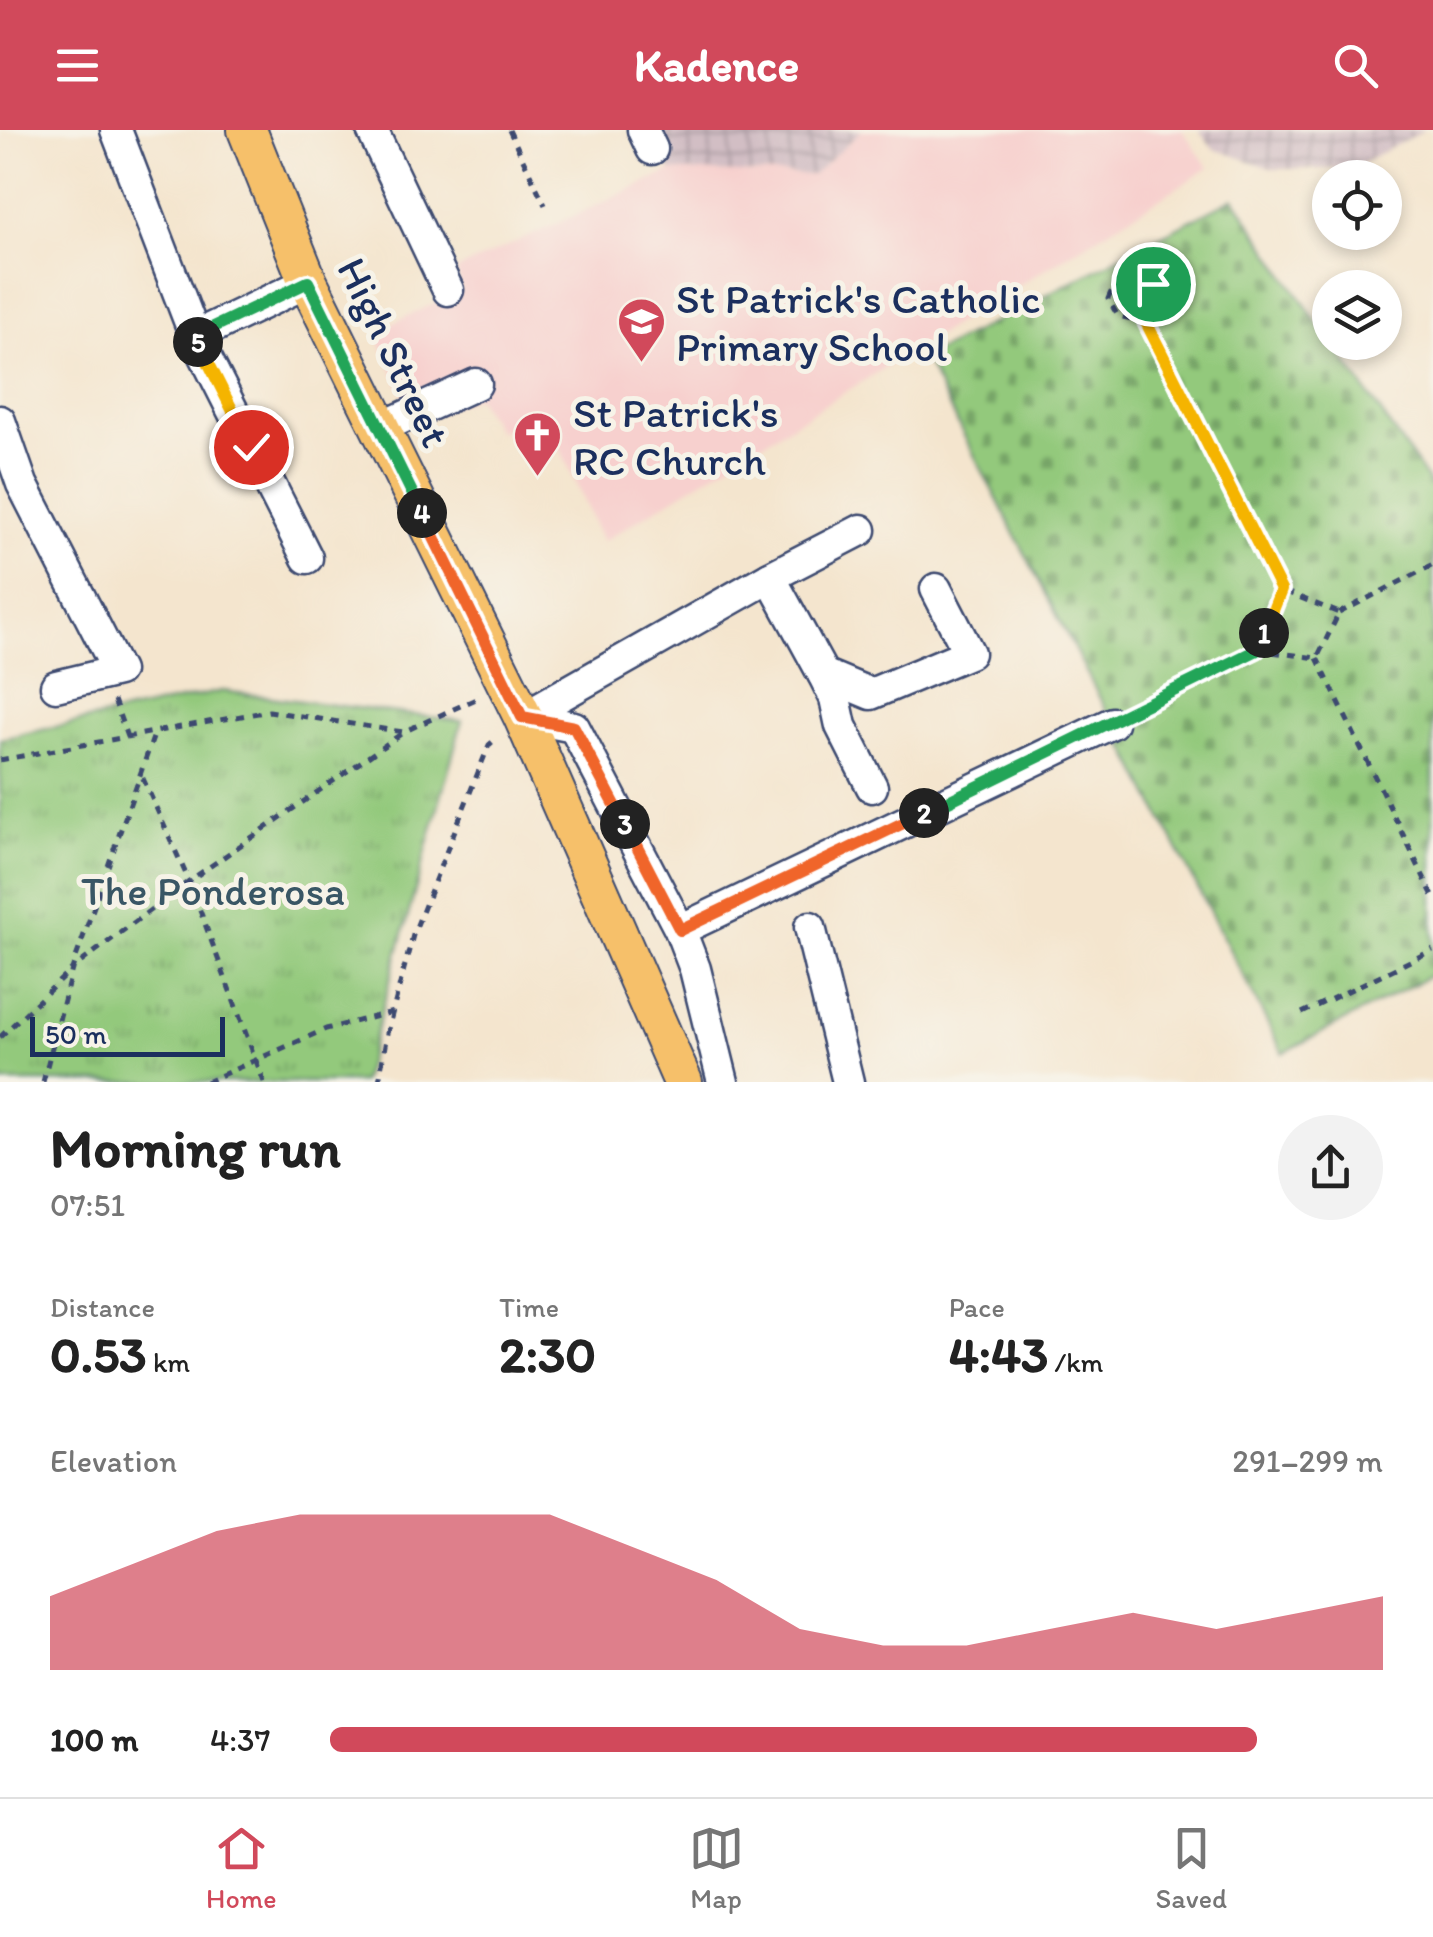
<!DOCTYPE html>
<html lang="en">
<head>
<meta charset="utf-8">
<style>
	:root { --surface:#fff; --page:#f2f2f2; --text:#222; --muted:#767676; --line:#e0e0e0; --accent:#d1495b }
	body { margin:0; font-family:Itim,sans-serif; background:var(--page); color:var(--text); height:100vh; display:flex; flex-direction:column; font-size:38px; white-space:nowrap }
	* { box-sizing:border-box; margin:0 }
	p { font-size:32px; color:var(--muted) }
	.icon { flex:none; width:55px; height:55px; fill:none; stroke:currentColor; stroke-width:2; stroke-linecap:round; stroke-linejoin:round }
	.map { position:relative; height:952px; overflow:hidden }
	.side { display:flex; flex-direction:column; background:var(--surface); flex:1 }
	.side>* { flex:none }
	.buttons { position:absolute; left:1312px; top:30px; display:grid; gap:20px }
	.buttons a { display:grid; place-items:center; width:90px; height:90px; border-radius:50%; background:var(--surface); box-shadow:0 5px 15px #0003; font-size:50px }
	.scale { position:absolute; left:30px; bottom:25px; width:195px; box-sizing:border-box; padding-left:10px; border:5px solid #1b2f5e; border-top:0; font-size:28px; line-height:35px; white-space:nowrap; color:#1b2f5e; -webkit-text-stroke:8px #f7f3e8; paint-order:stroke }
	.pin { position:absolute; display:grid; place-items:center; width:85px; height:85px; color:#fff; margin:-42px; border:5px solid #fff; border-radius:50%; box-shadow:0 2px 10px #0007 }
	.km { position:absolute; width:50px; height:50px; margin:-25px; border-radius:50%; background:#222; color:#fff; font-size:28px; line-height:50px; text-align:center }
	.round { display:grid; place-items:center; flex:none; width:105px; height:105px; border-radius:52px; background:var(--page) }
	.overview { display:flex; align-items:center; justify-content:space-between; height:170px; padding:0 50px }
	h1 { font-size:55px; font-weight:700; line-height:75px }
	.stats { display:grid; grid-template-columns:repeat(3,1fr); gap:15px; height:170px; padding:10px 50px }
	.stats div { display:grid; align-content:center }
	.stats b { font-size:50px; font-weight:700 }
	.stats small { font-size:28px; font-weight:400 }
	.stats p { font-size:28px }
	.chart { height:280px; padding:20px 50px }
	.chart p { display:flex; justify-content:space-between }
	.chart svg { width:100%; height:180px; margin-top:10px; fill:var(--accent); opacity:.7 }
	ul { padding:0 50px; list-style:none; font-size:32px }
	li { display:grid; grid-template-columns:160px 120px 1fr; align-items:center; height:75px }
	li i { height:25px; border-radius:12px; background:var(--accent) }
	header { display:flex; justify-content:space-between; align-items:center; height:130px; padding:0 50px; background:var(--accent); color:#fff; font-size:45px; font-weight:700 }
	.dock { display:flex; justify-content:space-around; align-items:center; height:140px; border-top:2px solid var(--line); background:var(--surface); font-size:28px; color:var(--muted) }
	.dock a { display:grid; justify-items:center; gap:5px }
	.dock .selected { color:var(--accent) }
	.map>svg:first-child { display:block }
	.built { fill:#f7d0ce }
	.industrial { fill:url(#industrial-grid) }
	.grass { fill:url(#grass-tufts); stroke:#577c6c; stroke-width:2.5 }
	.cemetery { fill:url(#cemetery-stones); stroke:#577c6c; stroke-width:2.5 }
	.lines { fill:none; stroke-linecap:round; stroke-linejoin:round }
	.minor-casing { stroke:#3c4a6f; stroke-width:35 }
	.major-casing { stroke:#3c4a6f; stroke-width:42 }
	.path { stroke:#3c4a6f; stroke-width:5; stroke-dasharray:8 8; stroke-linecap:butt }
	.minor { stroke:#fff; stroke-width:30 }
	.major { stroke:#f6c06b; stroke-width:38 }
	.split-1-casing { stroke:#fff; stroke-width:20 }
	.split-2-casing { stroke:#fff; stroke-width:20 }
	.split-3-casing { stroke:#fff; stroke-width:20 }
	.split-4-casing { stroke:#fff; stroke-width:20 }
	.split-5-casing { stroke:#fff; stroke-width:20 }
	.split-6-casing { stroke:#fff; stroke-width:20 }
	.split-1 { stroke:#f5b400; stroke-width:12 }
	.split-2 { stroke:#22a559; stroke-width:12 }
	.split-3 { stroke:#f0652b; stroke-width:12 }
	.split-4 { stroke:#f0652b; stroke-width:12 }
	.split-5 { stroke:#22a559; stroke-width:12 }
	.split-6 { stroke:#f5b400; stroke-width:12 }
	.labels { text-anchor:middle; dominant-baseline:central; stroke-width:10; stroke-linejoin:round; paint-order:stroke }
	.poi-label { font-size:42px; fill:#1b2f5e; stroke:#f7f3e8; text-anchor:start }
	.street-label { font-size:42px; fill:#1b2f5e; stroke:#f7f3e8 }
	.park-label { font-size:42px; fill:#395665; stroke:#f7f3e8 }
</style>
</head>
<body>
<header><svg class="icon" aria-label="menu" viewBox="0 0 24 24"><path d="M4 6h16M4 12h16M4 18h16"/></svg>Kadence<svg class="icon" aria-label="search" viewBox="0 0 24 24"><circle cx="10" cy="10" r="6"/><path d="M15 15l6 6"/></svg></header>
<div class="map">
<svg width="1433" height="952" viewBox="0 0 1433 952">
	<defs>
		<pattern id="industrial-grid" width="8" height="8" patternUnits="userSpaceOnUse" patternTransform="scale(2.5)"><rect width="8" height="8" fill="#d2bec4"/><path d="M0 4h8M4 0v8" fill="none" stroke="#aa9ba2"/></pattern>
		<pattern id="grass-tufts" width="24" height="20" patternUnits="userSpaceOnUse" patternTransform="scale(2.5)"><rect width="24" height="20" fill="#93c97b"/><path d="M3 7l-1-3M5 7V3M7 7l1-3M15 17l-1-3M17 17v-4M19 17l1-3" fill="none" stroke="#77a468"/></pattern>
		<pattern id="cemetery-stones" width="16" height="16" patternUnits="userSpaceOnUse" patternTransform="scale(2.5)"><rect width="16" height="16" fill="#93c97b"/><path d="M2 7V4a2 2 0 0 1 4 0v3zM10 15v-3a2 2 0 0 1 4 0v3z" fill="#77a468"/></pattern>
	</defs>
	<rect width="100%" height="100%" fill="#f7f3e8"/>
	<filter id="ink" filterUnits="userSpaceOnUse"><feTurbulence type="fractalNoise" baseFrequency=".01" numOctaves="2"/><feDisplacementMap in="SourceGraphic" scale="20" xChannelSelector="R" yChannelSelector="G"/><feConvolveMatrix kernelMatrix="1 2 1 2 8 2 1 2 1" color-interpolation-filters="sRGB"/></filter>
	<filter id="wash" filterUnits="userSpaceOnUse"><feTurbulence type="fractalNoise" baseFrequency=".0048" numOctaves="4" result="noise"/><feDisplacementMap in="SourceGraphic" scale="40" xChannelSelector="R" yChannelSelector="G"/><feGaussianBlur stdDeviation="2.25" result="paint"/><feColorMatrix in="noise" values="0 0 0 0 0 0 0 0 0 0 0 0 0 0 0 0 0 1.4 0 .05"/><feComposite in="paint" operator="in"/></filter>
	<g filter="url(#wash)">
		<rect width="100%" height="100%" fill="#f4e5ce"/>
		<polygon class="built" points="862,0 1182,0 1209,38 602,412 544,282 498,302 476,267 416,292 375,202 462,160 456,140 671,41 813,45"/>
		<g class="industrial">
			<polygon points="652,0 862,0 813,45 671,41"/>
			<polygon points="1199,0 1424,0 1352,39 1273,39 1214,19"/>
		</g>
		<polygon class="grass" points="222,561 462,591 362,952 0,952 0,609"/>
		<polygon class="cemetery" points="1234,68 1330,212 1333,213 1433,358 1433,844 1283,923 924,228"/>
	</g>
	<g filter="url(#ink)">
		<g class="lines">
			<defs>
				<g id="minor">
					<polyline points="116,0 195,206 307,428"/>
					<polyline points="372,0 448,160"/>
					<polyline points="643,0 652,19"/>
					<polyline points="195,206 308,152"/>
					<polyline points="0,291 22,354 118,541 56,556"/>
					<polyline points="380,298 476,254"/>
					<polyline points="770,447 823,544 871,564 969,523 936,459"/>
					<polyline points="823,544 835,568 841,596 872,657"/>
					<polyline points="523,587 574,597 680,800 695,839 723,952"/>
					<polyline points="523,587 770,447 861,400"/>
					<polyline points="810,797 848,952"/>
					<polyline points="680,800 1112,593"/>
				</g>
				<polyline id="major" points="247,0 308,152 523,587 683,952"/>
			</defs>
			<use href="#minor" class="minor-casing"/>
			<use href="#major" class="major-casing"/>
			<g class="path">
				<polyline points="509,0 545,75"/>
				<polyline points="1145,192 1159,171 1153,154 1134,147 1117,148 1108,169 1118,186 1145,192 1281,460"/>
				<polyline points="1339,483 1433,435"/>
				<polyline points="1317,528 1433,766"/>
				<polyline points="114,570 127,607"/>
				<polyline points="1133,582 1257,520 1281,460 1339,483 1317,528 1257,520"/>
				<polyline points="0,630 269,581 403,602 478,568"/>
				<polyline points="1302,883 1433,820"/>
				<polyline points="0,907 72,839 155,602"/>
				<polyline points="43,952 72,839 189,751 141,644"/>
				<polyline points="206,952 326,899 393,882"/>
				<polyline points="264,952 189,751 401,604"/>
				<polyline points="379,952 387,903 413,805 489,615 497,608"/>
			</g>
			<use href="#minor" class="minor"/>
			<use href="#major" class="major"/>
		</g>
	</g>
	<g class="lines" filter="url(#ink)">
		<defs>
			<polyline id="split-1" points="1153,154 1159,171 1146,192 1281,460 1264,503"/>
			<polyline id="split-2" points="924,683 1257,520 1264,503"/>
			<polyline id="split-3" points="625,694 680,800 924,683"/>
			<polyline id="split-4" points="422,383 522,587 574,597 625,694"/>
			<polyline id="split-5" points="198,212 195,206 308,152 422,383"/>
			<polyline id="split-6" points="198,212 251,317"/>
		</defs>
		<use href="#split-1" class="split-1-casing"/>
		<use href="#split-2" class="split-2-casing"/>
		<use href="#split-3" class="split-3-casing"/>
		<use href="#split-4" class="split-4-casing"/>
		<use href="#split-5" class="split-5-casing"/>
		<use href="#split-6" class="split-6-casing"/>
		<use href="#split-1" class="split-1"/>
		<use href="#split-2" class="split-2"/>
		<use href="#split-3" class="split-3"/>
		<use href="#split-4" class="split-4"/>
		<use href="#split-5" class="split-5"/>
		<use href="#split-6" class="split-6"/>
	</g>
	<defs>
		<symbol id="school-pin" viewBox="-11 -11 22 30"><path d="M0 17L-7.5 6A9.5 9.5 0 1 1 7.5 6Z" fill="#d1495b" stroke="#f7f3e8"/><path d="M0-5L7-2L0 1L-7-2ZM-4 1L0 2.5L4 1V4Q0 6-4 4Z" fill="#fff"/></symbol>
		<symbol id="church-pin" viewBox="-11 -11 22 30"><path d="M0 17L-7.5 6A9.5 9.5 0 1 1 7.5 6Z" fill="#d1495b" stroke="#f7f3e8"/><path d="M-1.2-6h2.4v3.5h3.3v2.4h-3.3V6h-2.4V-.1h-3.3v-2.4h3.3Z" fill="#fff"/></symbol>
	</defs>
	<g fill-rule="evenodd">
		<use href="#school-pin" x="614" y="164" width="55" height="75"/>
		<use href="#church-pin" x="510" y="278" width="55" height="75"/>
	</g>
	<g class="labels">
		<g class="poi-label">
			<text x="676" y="168">St Patrick's Catholic<tspan x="676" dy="48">Primary School</tspan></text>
			<text x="573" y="282">St Patrick's<tspan x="573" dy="48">RC Church</tspan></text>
		</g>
		<g class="street-label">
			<text transform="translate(394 222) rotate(64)">High Street</text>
		</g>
		<g class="park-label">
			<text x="213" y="760">The Ponderosa</text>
		</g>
	</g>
</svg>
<div class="buttons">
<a><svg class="icon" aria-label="locate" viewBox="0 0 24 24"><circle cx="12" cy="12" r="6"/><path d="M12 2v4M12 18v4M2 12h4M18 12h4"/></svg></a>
<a><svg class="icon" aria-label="layers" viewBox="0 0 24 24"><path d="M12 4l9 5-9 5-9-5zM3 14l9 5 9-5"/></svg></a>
</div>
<div class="scale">50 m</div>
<div class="pin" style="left:1153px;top:154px;background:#1e9e55"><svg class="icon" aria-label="arrive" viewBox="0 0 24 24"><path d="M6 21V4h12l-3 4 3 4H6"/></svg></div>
<div class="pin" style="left:251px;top:317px;background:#d93025"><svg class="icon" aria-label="check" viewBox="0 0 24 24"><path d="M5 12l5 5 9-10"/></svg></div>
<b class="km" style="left:1264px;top:503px">1</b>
<b class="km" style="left:924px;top:683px">2</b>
<b class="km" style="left:625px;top:694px">3</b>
<b class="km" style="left:422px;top:383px">4</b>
<b class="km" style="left:198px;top:212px">5</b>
</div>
<section class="side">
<div class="overview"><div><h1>Morning run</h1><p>07:51</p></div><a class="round"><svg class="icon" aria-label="share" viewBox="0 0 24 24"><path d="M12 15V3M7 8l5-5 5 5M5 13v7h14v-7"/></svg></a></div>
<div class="stats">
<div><p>Distance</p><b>0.53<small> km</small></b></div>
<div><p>Time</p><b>2:30</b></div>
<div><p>Pace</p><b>4:43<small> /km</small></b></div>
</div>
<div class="chart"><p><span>Elevation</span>291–299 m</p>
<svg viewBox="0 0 160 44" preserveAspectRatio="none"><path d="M0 44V26L10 18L20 10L30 6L40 6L50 6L60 6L70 14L80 22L90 34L100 38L110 38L120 34L130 30L140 34L150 30L160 26V44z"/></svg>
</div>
<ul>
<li><b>100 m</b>4:37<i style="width:88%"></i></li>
</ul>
</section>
<nav class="dock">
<a class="selected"><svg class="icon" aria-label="home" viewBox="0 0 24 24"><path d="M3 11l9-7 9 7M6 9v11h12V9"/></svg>Home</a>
<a><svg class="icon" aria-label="map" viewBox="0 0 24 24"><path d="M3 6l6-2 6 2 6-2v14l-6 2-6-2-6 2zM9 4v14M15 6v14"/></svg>Map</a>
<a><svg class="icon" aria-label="saved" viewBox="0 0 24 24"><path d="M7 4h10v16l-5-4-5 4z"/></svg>Saved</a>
</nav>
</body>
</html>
